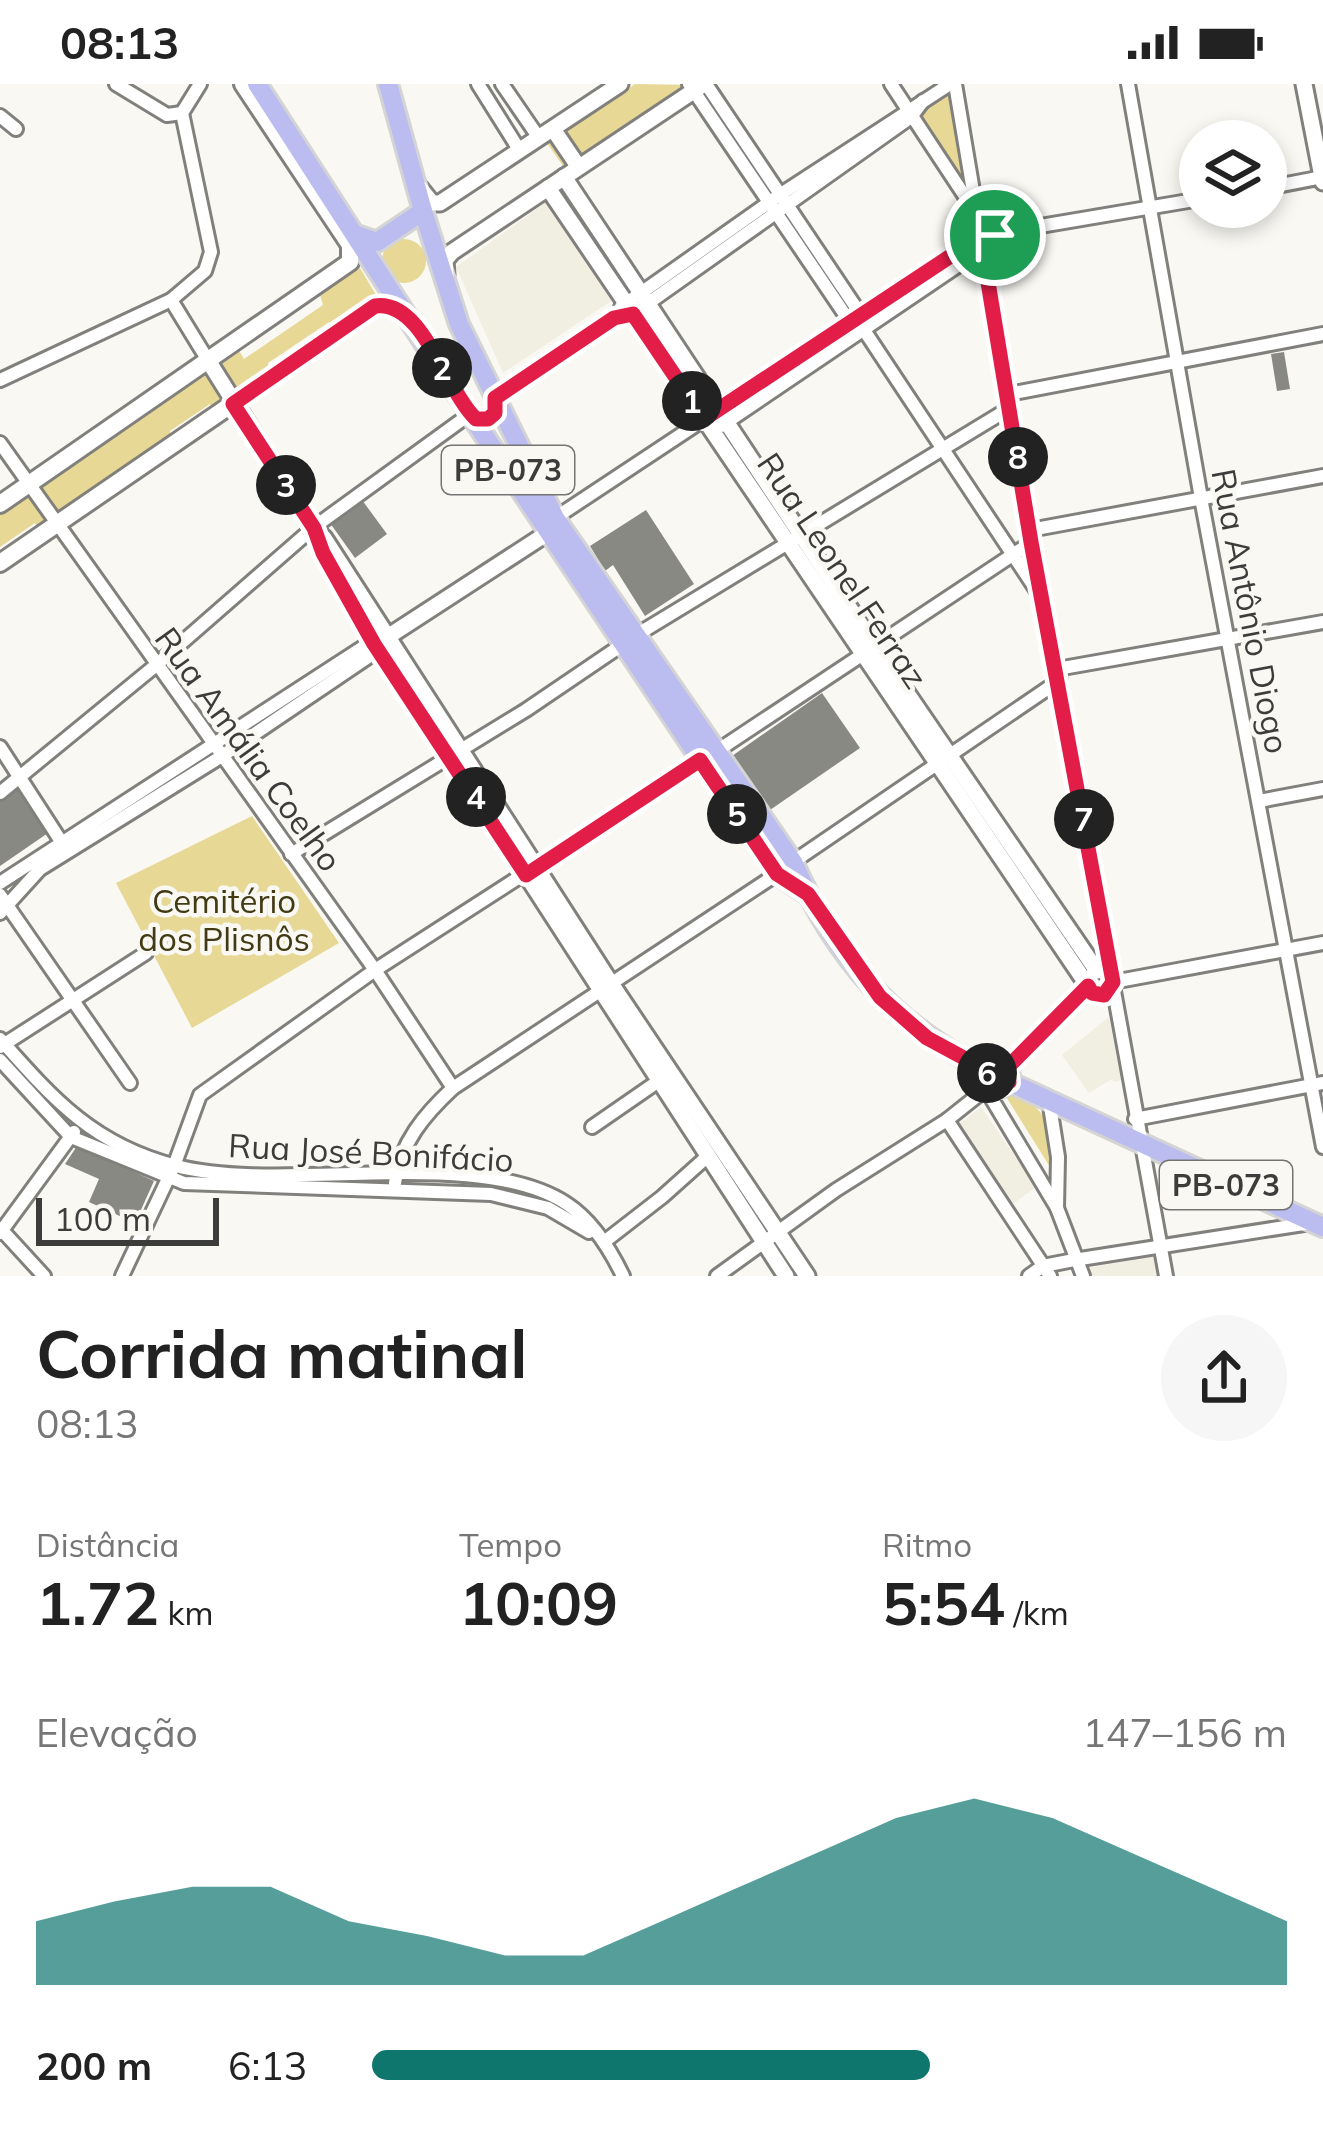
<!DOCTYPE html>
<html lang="pt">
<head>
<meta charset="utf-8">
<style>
	:root { --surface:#fff; --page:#f6f6f6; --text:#222; --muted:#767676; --accent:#0f766e }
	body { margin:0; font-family:Mulish,sans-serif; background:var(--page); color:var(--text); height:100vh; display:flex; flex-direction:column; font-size:45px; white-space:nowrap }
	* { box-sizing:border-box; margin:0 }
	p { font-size:39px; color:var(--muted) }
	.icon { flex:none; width:66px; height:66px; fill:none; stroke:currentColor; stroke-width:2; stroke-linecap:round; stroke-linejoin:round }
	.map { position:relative; height:1192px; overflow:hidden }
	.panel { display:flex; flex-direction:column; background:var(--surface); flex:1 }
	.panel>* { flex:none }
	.tools { position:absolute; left:1179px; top:36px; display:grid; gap:24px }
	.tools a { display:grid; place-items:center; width:108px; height:108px; border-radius:50%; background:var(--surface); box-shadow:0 6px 18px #0003; font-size:60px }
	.scale { position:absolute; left:36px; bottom:30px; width:183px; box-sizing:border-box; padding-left:12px; border:6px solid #3c3c3a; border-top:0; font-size:33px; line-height:42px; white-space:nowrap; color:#3c3c3a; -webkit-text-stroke:9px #f9f8f3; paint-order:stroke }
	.pin { position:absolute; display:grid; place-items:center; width:102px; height:102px; color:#fff; margin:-51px; border:6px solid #fff; border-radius:50%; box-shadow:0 3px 12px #0007 }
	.km { position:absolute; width:60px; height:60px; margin:-30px; border-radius:50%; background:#222; color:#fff; font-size:33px; line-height:60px; text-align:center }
	.round { display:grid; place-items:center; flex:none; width:126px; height:126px; border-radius:63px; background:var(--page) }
	.overview { display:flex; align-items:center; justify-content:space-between; height:204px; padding:0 36px }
	h1 { font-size:66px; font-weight:700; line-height:90px }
	.metrics { display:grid; grid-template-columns:repeat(3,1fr); gap:18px; height:204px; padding:12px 36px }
	.metrics div { display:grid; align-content:center }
	.metrics b { font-size:60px; font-weight:700 }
	.metrics small { font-size:33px; font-weight:400 }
	.metrics p { font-size:33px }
	.chart { height:336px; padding:24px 36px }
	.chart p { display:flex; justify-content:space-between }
	.chart svg { width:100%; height:216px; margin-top:12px; fill:var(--accent); opacity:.7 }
	ul { padding:0 36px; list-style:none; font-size:39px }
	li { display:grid; grid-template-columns:192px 144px 1fr; align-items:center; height:90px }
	li i { height:30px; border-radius:15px; background:var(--accent) }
	.status { display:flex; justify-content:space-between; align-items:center; height:84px; padding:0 60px; background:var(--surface); direction:ltr }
	.status svg { height:33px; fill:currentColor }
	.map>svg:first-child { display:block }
	.built { fill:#f1eee2 }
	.green { fill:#e7d896 }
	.building { fill:#898984 }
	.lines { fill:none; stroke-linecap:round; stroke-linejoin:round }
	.minor-casing { stroke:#81807c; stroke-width:18 }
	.tertiary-casing { stroke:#81807c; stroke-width:21 }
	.secondary-casing { stroke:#81807c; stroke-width:22 }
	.primary-casing { stroke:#d4d4d4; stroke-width:24 }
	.minor { stroke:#fff; stroke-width:12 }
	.tertiary { stroke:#fff; stroke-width:15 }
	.secondary { stroke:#fff; stroke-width:16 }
	.primary { stroke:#bbbdf0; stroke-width:18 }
	.route-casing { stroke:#fff; stroke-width:24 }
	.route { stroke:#e11d48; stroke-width:15 }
	.labels { text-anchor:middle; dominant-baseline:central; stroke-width:9; stroke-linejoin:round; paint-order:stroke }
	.shield { fill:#f9f8f3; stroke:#757472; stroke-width:3 }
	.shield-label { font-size:30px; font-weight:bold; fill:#3c3c3a }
	.street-label { font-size:33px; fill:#3c3c3a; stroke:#f9f8f3 }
	.park-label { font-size:33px; fill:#423a13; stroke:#f9f8f3 }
</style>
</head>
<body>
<div class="status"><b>08:13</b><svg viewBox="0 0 49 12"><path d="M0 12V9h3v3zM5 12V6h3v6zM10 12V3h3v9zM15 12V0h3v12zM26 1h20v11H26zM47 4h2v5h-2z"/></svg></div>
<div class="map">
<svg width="1323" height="1192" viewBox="0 0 1323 1192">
	<rect width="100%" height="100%" fill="#f9f8f3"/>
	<g class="built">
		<polygon points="548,117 611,217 503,289 456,183"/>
		<polygon points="1109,933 1121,996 1115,998 1112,995 1089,1009 1062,971"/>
		<polygon points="981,1023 1036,1103 1010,1122 956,1042"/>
		<polygon points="1153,1173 1161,1192 1086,1192 1088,1184"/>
	</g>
	<g class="green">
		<polygon points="635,0 686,1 563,82 547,59"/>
		<polygon points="955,5 975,116 913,33"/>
		<circle cx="404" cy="177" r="22"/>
		<polygon points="360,184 379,216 334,245 329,238 268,279 268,289 238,310 219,279 238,265 244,275 323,221 320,211"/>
		<polygon points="205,290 224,320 213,327 210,320 170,347 171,356 59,432 39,401"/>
		<polygon points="29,408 49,439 38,447 35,439 0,463 0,428"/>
		<polygon points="252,732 339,859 192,944 116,799"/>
		<path d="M1006,1005C1054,1027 1049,1042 1055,1091L1005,1011Z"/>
	</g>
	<g class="building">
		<polygon points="1284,268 1290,305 1277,307 1271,270"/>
		<polygon points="362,416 387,450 355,474 330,439"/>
		<polygon points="646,426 694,500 645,532 613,481 605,487 590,462"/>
		<polygon points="822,609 860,664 770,726 732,672"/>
		<polygon points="16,702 48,749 0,782 0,713"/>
		<polygon points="77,1062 154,1097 135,1139 89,1118 99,1095 65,1080"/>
	</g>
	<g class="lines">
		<defs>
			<g id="minor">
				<polyline points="116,0 167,31 182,29"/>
				<polyline points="478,0 520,67"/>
				<polyline points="502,0 539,54"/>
				<polyline points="689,0 854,244"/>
				<polyline points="706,0 865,237"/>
				<polyline points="891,0 976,129"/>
				<polyline points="955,0 1032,458 1166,1192"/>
				<polyline points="1128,0 1201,414 1323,1063"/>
				<polyline points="0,32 16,45"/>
				<polyline points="1266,104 1323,93"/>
				<polyline points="171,216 209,278"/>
				<polyline points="621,223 781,110 950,0"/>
				<polyline points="864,246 1039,510"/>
				<polyline points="0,296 171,216 205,187 211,168 182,29 200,0"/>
				<polyline points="1009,310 1323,250"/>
				<polyline points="495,313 615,234 633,230 647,220 911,33 923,17"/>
				<polyline points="721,342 987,162"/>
				<polyline points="0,359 375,886 453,1004"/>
				<polyline points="555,434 981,152 1200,115"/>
				<polyline points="1030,446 1323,392"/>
				<polyline points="1057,585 1323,538"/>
				<polyline points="0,663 64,762"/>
				<polyline points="717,667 1032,458"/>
				<polyline points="0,709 155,582 313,444 470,330"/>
				<polyline points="1259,717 1323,705"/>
				<polyline points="291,770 526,626 638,550 1010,324"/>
				<polyline points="793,778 1060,596"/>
				<polyline points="0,799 374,556"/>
				<polyline points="0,811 130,999"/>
				<polyline points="0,829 40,785 222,672 380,565"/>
				<circle cx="1100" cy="899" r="12"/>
				<polyline points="1113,898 1323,859"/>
				<path d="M0,955C54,1016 94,1061 176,1082C284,1110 478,1061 567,1120C593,1137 610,1165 623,1192"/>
				<polyline points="0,963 146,869"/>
				<polyline points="0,976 71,1053 184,1099 491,1110 548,1124 589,1148"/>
				<polyline points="987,1007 1057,1124 1083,1192"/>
				<polyline points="1049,1016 1058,1073 1057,1124"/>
				<polyline points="1135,1035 1323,999"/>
				<polyline points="947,1036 1050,1192"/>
				<polyline points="592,1043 660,996"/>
				<path d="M395,1099C400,1059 425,1030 453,1004L777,790"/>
				<polyline points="0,1144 44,1192"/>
				<polyline points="0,1149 74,1048"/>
				<polyline points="604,1158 662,1113 709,1071"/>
				<polyline points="122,1192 174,1082 200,1011 375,886 701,676"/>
				<polyline points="717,1192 836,1106 947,1036 991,1001"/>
				<polyline points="1029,1192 1043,1182 1074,1176 1310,1139"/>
			</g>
			<g id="tertiary">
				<polyline points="1304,0 1323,98"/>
				<polyline points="553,45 578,82"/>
				<polyline points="564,93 874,561 1097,887"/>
				<polyline points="420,104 432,119 440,119 620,0"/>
				<polyline points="548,104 1088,902 1007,984"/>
				<polyline points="446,191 445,176 452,168 704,0"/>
				<polyline points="209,278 313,444 324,454 610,898 807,1192"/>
				<polyline points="329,479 374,556"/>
				<polyline points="389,552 549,448"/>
				<polyline points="380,565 786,1192"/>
			</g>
			<g id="secondary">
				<polyline points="0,420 350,178 350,161 243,0"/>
				<polyline points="0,479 375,222 390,222 408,232"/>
			</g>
			<g id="primary">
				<polyline points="257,0 470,330 777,790 807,810"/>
				<path d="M388,0L423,127L459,240L555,434L793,778C835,873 894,942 988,987"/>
				<polyline points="357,151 377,158 423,127"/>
				<circle cx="998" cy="992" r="12"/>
				<polyline points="1009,998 1323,1143"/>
			</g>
		</defs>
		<use href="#minor" class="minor-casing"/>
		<use href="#tertiary" class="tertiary-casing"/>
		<use href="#secondary" class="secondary-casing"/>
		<use href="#primary" class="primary-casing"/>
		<use href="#minor" class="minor"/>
		<use href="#tertiary" class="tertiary"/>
		<use href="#secondary" class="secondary"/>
		<use href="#primary" class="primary"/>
	</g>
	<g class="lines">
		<defs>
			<path id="route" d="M995,151L983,168L1031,458L1113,898L1104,911L1092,909L1088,902L1007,984L1009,998L998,1004L988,999V987L927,954L880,913L808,810L777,790L700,676L526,791L374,560L323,469L314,444L233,320L375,222C423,215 446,307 476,335H488L495,329V314L614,234L633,230L704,335L981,152Z"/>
		</defs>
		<use href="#route" class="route-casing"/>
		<use href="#route" class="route"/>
	</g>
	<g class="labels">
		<g class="shield">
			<rect x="442" y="362" width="132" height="48" rx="9"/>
			<rect x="1160" y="1077" width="132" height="48" rx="9"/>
		</g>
		<g class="shield-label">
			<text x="508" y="386">PB-073</text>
			<text x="1226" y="1101">PB-073</text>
		</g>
		<g class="street-label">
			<text transform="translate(843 486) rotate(56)">Rua Leonel Ferraz</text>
			<text transform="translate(1251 527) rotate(79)">Rua Antônio Diogo</text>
			<text transform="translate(249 665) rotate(54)">Rua Amália Coelho</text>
			<text transform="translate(371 1068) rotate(3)">Rua José Bonifácio</text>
		</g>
		<g class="park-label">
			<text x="224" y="816">Cemitério<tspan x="224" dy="38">dos Plisnôs</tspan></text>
		</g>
	</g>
</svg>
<div class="tools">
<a><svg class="icon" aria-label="layers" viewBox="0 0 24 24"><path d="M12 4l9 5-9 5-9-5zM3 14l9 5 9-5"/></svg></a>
</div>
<div class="scale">100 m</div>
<div class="pin" style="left:995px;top:151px;background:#1e9e55"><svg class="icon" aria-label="arrive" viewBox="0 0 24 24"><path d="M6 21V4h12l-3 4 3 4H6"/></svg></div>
<b class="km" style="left:692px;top:317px">1</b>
<b class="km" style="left:442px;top:284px">2</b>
<b class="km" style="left:286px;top:401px">3</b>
<b class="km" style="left:476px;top:713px">4</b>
<b class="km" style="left:737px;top:730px">5</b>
<b class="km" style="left:987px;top:989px">6</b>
<b class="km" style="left:1084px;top:735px">7</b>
<b class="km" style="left:1018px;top:373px">8</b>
</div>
<section class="panel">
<div class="overview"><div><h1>Corrida matinal</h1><p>08:13</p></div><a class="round"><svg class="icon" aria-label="share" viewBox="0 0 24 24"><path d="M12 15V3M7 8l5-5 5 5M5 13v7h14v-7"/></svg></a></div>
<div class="metrics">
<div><p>Distância</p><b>1.72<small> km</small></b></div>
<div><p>Tempo</p><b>10:09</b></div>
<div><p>Ritmo</p><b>5:54<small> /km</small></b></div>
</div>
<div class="chart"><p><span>Elevação</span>147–156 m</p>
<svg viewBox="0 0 160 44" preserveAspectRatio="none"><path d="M0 44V31L10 27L20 24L30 24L40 31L50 34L60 38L70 38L80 31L90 24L100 17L110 10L120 6L130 10L140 17L150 24L160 31V44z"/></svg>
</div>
<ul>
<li><b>200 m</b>6:13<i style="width:61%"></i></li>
</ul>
</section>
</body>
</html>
